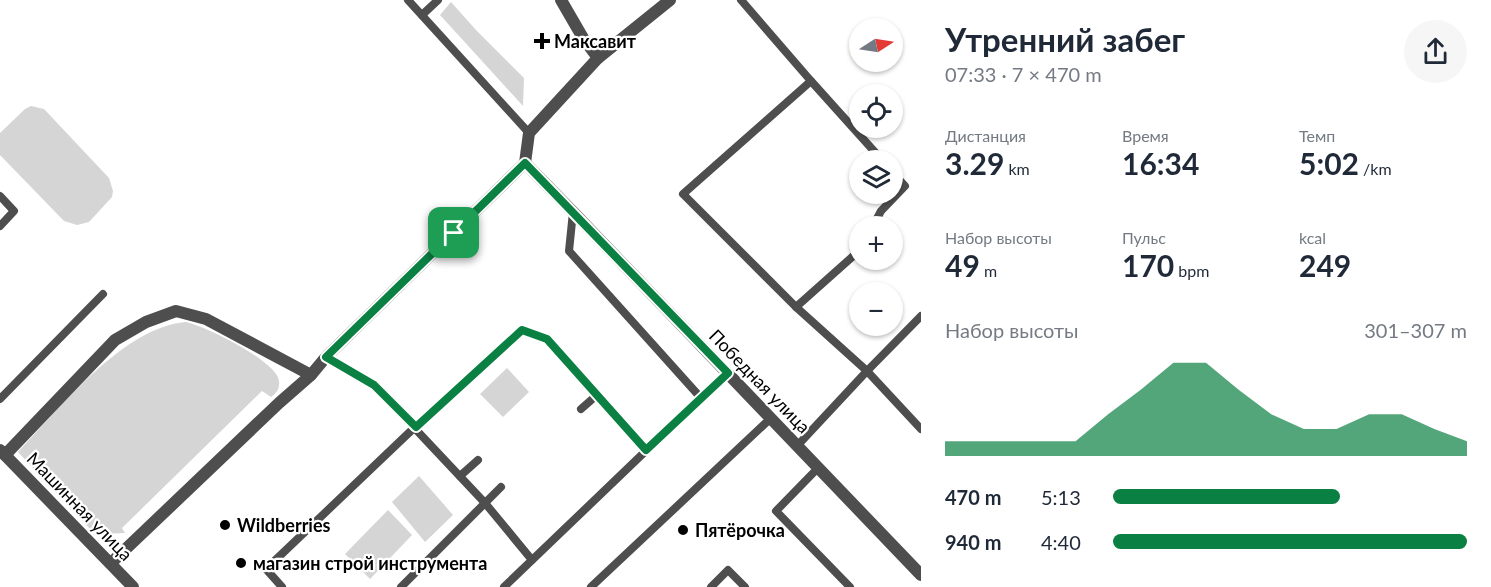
<!DOCTYPE html>
<html lang="ru">
<head>
<meta charset="utf-8">
<style>
	:root { --surface:#fff; --page:#f6f6f7; --text:#1f2937; --muted:#747a83; --accent:#0b8043 }
	body { margin:0; font-family:Lato,sans-serif; background:var(--page); color:var(--text); height:100vh; display:flex; flex-direction:column; font-size:22px; white-space:nowrap }
	* { box-sizing:border-box; margin:0 }
	p { font-size:20px; color:var(--muted) }
	.icon { flex:none; width:33px; height:33px; fill:none; stroke:currentColor; stroke-width:2; stroke-linecap:round; stroke-linejoin:round }
	.map { position:relative; flex:1; overflow:hidden }
	.details { display:flex; flex-direction:column; background:var(--surface); width:570px }
	.details>* { flex:none }
	.needle { width:39px; rotate:78deg }
	.tools { position:absolute; left:849px; top:18px; display:grid; gap:12px }
	.tools a { display:grid; place-items:center; width:54px; height:54px; border-radius:50%; background:var(--surface); box-shadow:0 2px 4px #0004; font-size:30px }
	.pin { position:absolute; display:grid; place-items:center; width:51px; height:51px; color:#fff; margin:-26px; border-radius:12px; box-shadow:0 3px 9px #0006 }
	.round { display:grid; place-items:center; flex:none; width:63px; height:63px; border-radius:32px; background:var(--page) }
	.summary { display:flex; align-items:center; justify-content:space-between; height:102px; padding:0 24px }
	h1 { font-size:33px; font-weight:700; line-height:45px }
	.metrics { display:grid; grid-template-columns:repeat(3,1fr); gap:9px; height:102px; padding:6px 24px }
	.metrics div { display:grid; align-content:center }
	.metrics b { font-size:30px; font-weight:700 }
	.metrics small { font-size:16px; font-weight:400 }
	.metrics p { font-size:16px }
	.chart { height:168px; padding:12px 24px }
	.chart p { display:flex; justify-content:space-between }
	.chart svg { width:100%; height:108px; margin-top:6px; fill:var(--accent); opacity:.7 }
	ul { padding:0 24px; list-style:none; font-size:20px }
	li { display:grid; grid-template-columns:96px 72px 1fr; align-items:center; height:45px }
	li i { height:15px; border-radius:8px; background:var(--accent) }
	main { display:flex; flex:1; min-height:0 }
	.map>svg:first-child { display:block }
	.green { fill:#d5d5d5 }
	.lines { fill:none; stroke-linecap:round; stroke-linejoin:round }
	.service { stroke:#4e4e4e; stroke-width:8 }
	.minor { stroke:#4e4e4e; stroke-width:12 }
	.route-casing { stroke:#fff; stroke-width:12 }
	.route { stroke:#0b8043; stroke-width:8 }
	.poi-dot { fill:#000; stroke:#fff; stroke-width:2 }
	.labels { text-anchor:middle; dominant-baseline:central; stroke-width:4.5; stroke-linejoin:round; paint-order:stroke }
	.poi-label { font-size:18px; font-weight:bold; fill:#000; stroke:#fff; text-anchor:start }
	.street-label { font-size:18px; fill:#000; stroke:#fff }
</style>
</head>
<body>
<main>
<div class="map">
<svg width="921" height="587" viewBox="0 0 921 587">
	<rect width="100%" height="100%" fill="#fff"/>
	<g class="green">
		<polygon points="451,2 476,30 524,78 523,106 440,15"/>
		<polygon points="31,106 44,109 109,178 113,191 112,197 89,222 77,225 64,221 0,155 0,133 25,109"/>
		<path d="M186,322C205,326 277,361 279,381C280,389 276,393 271,397L262,391L122,528L125,533L100,534L92,531L18,452C60,408 123,327 186,322Z"/>
		<polygon points="507,368 529,392 503,417 480,394"/>
		<polygon points="419,476 453,515 425,542 392,502"/>
		<polygon points="388,510 412,535 370,579 345,554"/>
	</g>
	<g class="lines">
		<g class="service">
			<polyline points="408,0 529,133"/>
			<polyline points="741,0 811,81 683,194 796,307 867,371 921,316"/>
			<polyline points="422,15 438,0"/>
			<polyline points="811,81 882,160"/>
			<polyline points="0,196 14,211 0,226"/>
			<polyline points="573,212 569,251 701,398"/>
			<polyline points="873,226 881,211 905,186 892,172"/>
			<polyline points="796,307 860,250"/>
			<polyline points="326,357 374,385 485,503 532,560"/>
			<polyline points="0,399 103,294"/>
			<polyline points="581,409 597,395"/>
			<polyline points="797,446 867,371 921,429"/>
			<polyline points="818,468 776,511 850,587"/>
			<polyline points="460,476 478,460"/>
			<polyline points="282,587 266,569 415,427 522,330 547,339 646,451"/>
			<polyline points="401,587 501,487"/>
			<polyline points="504,587 727,373"/>
			<polyline points="591,587 771,418"/>
			<polyline points="711,587 728,570 745,587"/>
		</g>
		<g class="minor">
			<polyline points="598,58 670,0"/>
			<polyline points="525,163 573,212 921,575"/>
			<polyline points="0,450 133,587"/>
			<polyline points="5,455 115,340 146,322 176,311 206,319 311,375"/>
			<polyline points="111,563 279,403 311,375 326,357 525,163 529,133 598,58 583,38 561,0"/>
		</g>
	</g>
	<g class="lines">
		<defs>
			<polygon id="route" points="525,163 728,373 646,450 547,339 522,330 416,427 374,385 326,357"/>
		</defs>
		<use href="#route" class="route-casing"/>
		<use href="#route" class="route"/>
	</g>
	<g class="poi-dot">
		<path d="M539 32h6v6h6v6h-6v6h-6v-6h-6v-6h6z"/>
		<circle cx="225" cy="525" r="6"/>
		<circle cx="683" cy="530" r="6"/>
		<circle cx="241" cy="563" r="6"/>
	</g>
	<g class="labels">
		<g class="poi-label">
			<text x="554" y="41">Максавит</text>
			<text x="237" y="525">Wildberries</text>
			<text x="695" y="530">Пятёрочка</text>
			<text x="253" y="563">магазин строй инструмента</text>
		</g>
		<g class="street-label">
			<text transform="translate(760 381) rotate(46)">Победная улица</text>
			<text transform="translate(80 506) rotate(46)">Машинная улица</text>
		</g>
	</g>
</svg>
<div class="tools">
<a><svg class="needle" viewBox="-14 -14 28 28"><path d="M0-13l5 13h-10z" fill="#e53935"/><path d="M0 13l5-13h-10z" fill="#747a83"/></svg></a>
<a><svg class="icon" aria-label="locate" viewBox="0 0 24 24"><circle cx="12" cy="12" r="6"/><path d="M12 2v4M12 18v4M2 12h4M18 12h4"/></svg></a>
<a><svg class="icon" aria-label="layers" viewBox="0 0 24 24"><path d="M12 4l9 5-9 5-9-5zM3 14l9 5 9-5"/></svg></a>
<a>+</a>
<a>−</a>
</div>
<div class="pin" style="left:454px;top:233px;background:#1e9e55"><svg class="icon" aria-label="arrive" viewBox="0 0 24 24"><path d="M6 21V4h12l-3 4 3 4H6"/></svg></div>
</div>
<section class="details">
<div class="summary"><div><h1>Утренний забег</h1><p>07:33 · 7 × 470 m</p></div><a class="round"><svg class="icon" aria-label="share" viewBox="0 0 24 24"><path d="M12 15V3M7 8l5-5 5 5M5 13v7h14v-7"/></svg></a></div>
<div class="metrics">
<div><p>Дистанция</p><b>3.29<small> km</small></b></div>
<div><p>Время</p><b>16:34</b></div>
<div><p>Темп</p><b>5:02<small> /km</small></b></div>
</div>
<div class="metrics">
<div><p>Набор высоты</p><b>49<small> m</small></b></div>
<div><p>Пульс</p><b>170<small> bpm</small></b></div>
<div><p>kcal</p><b>249</b></div>
</div>
<div class="chart"><p><span>Набор высоты</span>301–307 m</p>
<svg viewBox="0 0 160 44" preserveAspectRatio="none"><path d="M0 44V38L10 38L20 38L30 38L40 38L50 27L60 17L70 6L80 6L90 17L100 27L110 33L120 33L130 27L140 27L150 33L160 38V44z"/></svg>
</div>
<ul>
<li><b>470 m</b>5:13<i style="width:64%"></i></li>
<li><b>940 m</b>4:40<i style="width:100%"></i></li>
</ul>
</section>
</main>
</body>
</html>
